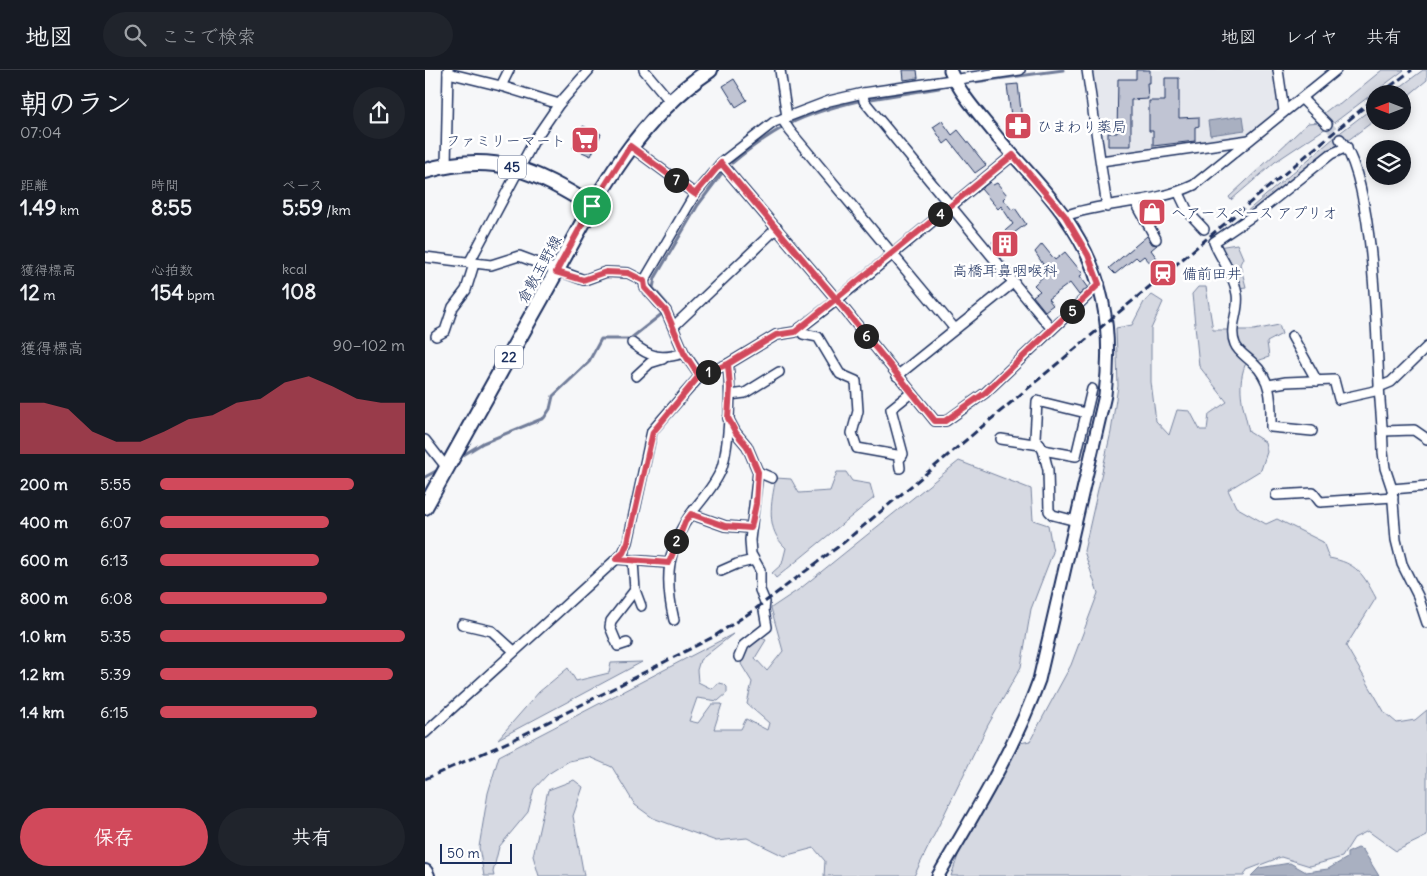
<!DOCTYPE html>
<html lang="ja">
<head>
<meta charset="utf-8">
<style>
	:root { --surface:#171b24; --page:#20242c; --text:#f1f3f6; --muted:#9ea1a6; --line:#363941; --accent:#d1495b }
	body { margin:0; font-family:Delius,"Klee One",sans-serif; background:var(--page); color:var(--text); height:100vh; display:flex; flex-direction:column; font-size:19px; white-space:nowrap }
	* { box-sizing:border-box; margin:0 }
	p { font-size:16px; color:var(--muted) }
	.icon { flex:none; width:28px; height:28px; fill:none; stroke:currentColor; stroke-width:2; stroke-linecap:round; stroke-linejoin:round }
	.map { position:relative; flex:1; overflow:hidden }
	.details { display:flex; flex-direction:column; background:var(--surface); width:425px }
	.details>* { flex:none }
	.needle { width:32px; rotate:270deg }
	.fabs { position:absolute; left:941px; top:15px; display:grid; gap:10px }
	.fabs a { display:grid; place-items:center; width:45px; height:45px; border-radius:50%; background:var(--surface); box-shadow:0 2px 12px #0003; font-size:25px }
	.scale { position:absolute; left:15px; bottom:12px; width:72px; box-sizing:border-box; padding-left:5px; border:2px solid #1b2f5e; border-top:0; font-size:14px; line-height:18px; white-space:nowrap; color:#1b2f5e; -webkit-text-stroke:4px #fff; paint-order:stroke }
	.pin { position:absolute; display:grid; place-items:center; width:42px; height:42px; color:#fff; margin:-21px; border:2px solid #fff; border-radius:50%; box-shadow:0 1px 5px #0007 }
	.km { position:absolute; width:25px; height:25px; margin:-12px; border-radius:50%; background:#222; color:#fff; font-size:14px; line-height:25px; text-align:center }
	.round { display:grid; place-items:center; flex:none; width:52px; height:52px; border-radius:26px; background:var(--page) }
	.headline { display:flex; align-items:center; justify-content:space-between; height:85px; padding:0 20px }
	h1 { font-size:28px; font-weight:800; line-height:38px }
	.metrics { display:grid; grid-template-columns:repeat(3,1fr); gap:8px; height:85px; padding:5px 20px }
	.metrics div { display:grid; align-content:center }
	.metrics b { font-size:21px; font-weight:800 }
	.metrics small { font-size:14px; font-weight:400 }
	.metrics p { font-size:14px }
	.chart { height:140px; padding:10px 20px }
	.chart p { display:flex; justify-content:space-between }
	.chart svg { width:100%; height:90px; margin-top:5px; fill:var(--accent); opacity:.7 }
	.button { display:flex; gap:10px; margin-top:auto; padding:10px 20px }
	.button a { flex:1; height:58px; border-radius:30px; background:var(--accent); color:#fff; font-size:20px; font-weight:800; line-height:58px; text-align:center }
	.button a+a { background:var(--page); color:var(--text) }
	ul { padding:0 20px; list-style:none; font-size:16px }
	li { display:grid; grid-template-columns:80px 60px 1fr; align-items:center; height:38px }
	li i { height:12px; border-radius:6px; background:var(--accent) }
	header { display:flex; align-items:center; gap:30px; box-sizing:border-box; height:70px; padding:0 25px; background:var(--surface); border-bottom:1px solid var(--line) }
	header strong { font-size:24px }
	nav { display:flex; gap:28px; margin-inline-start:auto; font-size:18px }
	.search { width:350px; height:45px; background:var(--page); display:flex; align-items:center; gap:12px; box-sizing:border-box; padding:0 18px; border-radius:28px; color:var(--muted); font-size:19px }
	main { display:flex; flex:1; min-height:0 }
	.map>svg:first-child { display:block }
	.built { fill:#e6e8ee }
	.green { fill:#d6d9e2; stroke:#7884a0 }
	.water { fill:#a9b0c1; stroke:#707c99 }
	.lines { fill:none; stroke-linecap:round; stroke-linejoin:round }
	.stream { stroke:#707c99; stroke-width:3 }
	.building { fill:#c0c4d3; stroke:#1b2f5e }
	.minor-tunnel { stroke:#cacfda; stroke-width:9; stroke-dasharray:9 4.5; stroke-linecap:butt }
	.minor-casing { stroke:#1b2f5e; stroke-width:12 }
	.tertiary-casing { stroke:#1b2f5e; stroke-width:15 }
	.primary-casing { stroke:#1b2f5e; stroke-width:18 }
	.minor { stroke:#fff; stroke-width:9 }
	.tertiary { stroke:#fff; stroke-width:11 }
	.primary { stroke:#fff; stroke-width:14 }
	.rail { stroke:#1b2f5e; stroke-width:3; stroke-dasharray:8 4; stroke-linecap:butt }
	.route-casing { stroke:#fff; stroke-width:10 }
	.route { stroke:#d1495b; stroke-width:6 }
	.labels { text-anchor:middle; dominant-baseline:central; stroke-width:5; stroke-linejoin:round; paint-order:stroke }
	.shield { fill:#fff; stroke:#5f6d8e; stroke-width:1 }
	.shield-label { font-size:14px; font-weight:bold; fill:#1b2f5e }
	.poi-label { font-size:15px; fill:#1b2f5e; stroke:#fff; text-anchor:start }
	.street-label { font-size:15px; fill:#1b2f5e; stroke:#fff }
</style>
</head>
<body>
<header>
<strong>地図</strong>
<div class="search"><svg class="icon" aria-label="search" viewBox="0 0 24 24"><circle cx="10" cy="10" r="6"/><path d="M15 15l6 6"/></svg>ここで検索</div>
<nav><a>地図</a><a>レイヤ</a><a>共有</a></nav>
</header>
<main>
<section class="details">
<div class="headline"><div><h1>朝のラン</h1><p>07:04</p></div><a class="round"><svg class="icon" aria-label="share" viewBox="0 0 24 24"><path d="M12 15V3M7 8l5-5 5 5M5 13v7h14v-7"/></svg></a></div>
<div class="metrics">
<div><p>距離</p><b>1.49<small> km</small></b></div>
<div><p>時間</p><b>8:55</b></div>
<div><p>ペース</p><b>5:59<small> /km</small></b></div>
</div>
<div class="metrics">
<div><p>獲得標高</p><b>12<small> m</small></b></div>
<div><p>心拍数</p><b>154<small> bpm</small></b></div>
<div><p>kcal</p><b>108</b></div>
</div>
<div class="chart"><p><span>獲得標高</span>90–102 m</p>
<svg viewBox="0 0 160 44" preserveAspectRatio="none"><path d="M0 44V19L10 19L20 22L30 33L40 38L50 38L60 33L70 27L80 25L90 19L100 17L110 9L120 6L130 11L140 17L150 19L160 19V44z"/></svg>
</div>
<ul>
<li><b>200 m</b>5:55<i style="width:79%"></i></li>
<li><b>400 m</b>6:07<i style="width:69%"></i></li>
<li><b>600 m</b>6:13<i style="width:65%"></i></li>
<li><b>800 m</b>6:08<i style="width:68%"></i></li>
<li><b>1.0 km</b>5:35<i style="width:100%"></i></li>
<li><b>1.2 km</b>5:39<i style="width:95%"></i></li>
<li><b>1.4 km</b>6:15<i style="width:64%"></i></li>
</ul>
<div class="button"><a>保存</a><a>共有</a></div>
</section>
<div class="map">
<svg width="1002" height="806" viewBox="0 0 1002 806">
	<rect width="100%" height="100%" fill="#f6f7f9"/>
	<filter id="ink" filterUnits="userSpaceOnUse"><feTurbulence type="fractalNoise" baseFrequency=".02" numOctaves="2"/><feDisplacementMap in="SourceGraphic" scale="10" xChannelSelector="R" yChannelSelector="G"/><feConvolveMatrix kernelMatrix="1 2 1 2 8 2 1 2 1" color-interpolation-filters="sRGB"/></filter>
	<g filter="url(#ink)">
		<polygon class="built" points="666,0 850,0 855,36 854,43 825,66 683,87 678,83"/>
		<g class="green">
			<polygon points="957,0 979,0 910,52 850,92 806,130 804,127 883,53 905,51 899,43 909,35 914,35"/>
			<polygon points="998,0 1002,0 1002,10 978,30 978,24 966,24"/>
			<polygon points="950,36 950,50 922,71 918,66 917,76 846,129 802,158 916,62"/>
			<polygon points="812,174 818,188 815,194 821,217 814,218 793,177"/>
			<path d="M773,217H781L788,260H829L854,255L857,264L842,272L844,287L820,295C811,320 819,338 824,362L840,372L842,382L836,400L803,420L811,437L841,454L852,449L898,472L904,488C932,493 938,504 951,528L921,576L960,643L972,653L990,650L1002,640V766L971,781L943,761L929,768L917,787L885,796L856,787L822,800L819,806H526L537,774L595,673L605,671L646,595L673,523L659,481L686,362L693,316L691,258L707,255L719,232L727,225L738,232L726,259V312L731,351L744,365L752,340L765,341L775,360H782L784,344L802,332L774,296L767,224Z"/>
			<polygon points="534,391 606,419 608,450 623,455 628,482 606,539 596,597 563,655 489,806 399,806 400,791 389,778 359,786 322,768 291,771 228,748 210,735 187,697 164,687 144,691 123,704 109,719 103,742 74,777 68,802 69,806 59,806 54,777 63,723 74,686 308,564 275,590 272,600 273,612 287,619 294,613 299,614 302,617 302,623 293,631 272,628 264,651 273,653 287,634 297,634 289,659 316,659 321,649 342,660 344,653 322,634 327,612 316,594 321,579 337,568 341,570 330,588 342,601 358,581 346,538 376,518"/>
			<path d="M412,402H421L427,411L445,414L449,428L351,508L347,503L357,494L361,478C340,459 346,433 351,408L366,409L374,423L405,421Z"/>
			<polygon points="217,592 73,669 114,622 143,598 151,611 184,603 186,593"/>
			<polygon points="149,710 158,717 148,746 159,806 114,806 108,786 123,720"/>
		</g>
		<g class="water">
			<polygon points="818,46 820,60 785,65 783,51"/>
			<polygon points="933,778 938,780 954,806 826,806 834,798 865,793 881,802 903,799 922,788 922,783"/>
		</g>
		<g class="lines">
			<g class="stream">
				<polyline points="550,12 638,0"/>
				<polyline points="446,29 514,18"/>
				<path d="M307,93C351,57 377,44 433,31"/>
				<polyline points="242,234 228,218 230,208 273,135 297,103"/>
				<polyline points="35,387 58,373 119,348 125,339 128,326 163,293 176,269 205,269 238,243"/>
				<polyline points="0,407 11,401"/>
			</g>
		</g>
		<g class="building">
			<polygon points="478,0 492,0 493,8 479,10"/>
			<polygon points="711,0 725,0 725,13 722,13 723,29 706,30 706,76 683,76 683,63 692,63 693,9 711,9"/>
			<polygon points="740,8 754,8 754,48 774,47 774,56 770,57 770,71 728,76 728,61 724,61 724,31 740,31"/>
			<polygon points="309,9 322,30 311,37 298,16"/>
			<polygon points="593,14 598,59 590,60 588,46 586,46 582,15"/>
			<polygon points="517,51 527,65 533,60 561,95 550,103 524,70 519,74 508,57"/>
			<polygon points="158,56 176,64 166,86 148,78"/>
			<polygon points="565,112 568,115 572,113 582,125 578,129 587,140 590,138 601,154 585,166 593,175 579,186 567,172 588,154 576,136 573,139 556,119"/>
			<polygon points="722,166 727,174 732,175 726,180 734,191 728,196 719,186 714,190 711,187 690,204 684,198"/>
			<polygon points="617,174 630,190 640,182 658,204 655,206 663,217 654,225 645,213 623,229 628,235 620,241 608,226 615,221 609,215 623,202 610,182"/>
		</g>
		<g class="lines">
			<polyline class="minor-tunnel" points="902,54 915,69"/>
			<defs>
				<g id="minor">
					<polyline points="219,0 245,31"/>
					<polyline points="355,0 362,47"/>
					<polyline points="662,0 682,137"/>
					<polyline points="853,0 859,41"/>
					<polyline points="23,3 76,16 134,34"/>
					<polyline points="76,16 84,0"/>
					<polyline points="438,23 439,31 627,259"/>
					<polyline points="877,29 902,54"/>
					<polyline points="357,49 365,61 530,259"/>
					<path d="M915,69C949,108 951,259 954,314C955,337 958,359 958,382L960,398L967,419L971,470L977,494L993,526L1002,553"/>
					<polyline points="205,76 270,124"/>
					<polyline points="676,91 824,70"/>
					<polyline points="296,93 412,230 510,351 521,351 560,323 675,214"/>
					<polyline points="21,96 23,0"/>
					<polyline points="754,123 763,142 779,159"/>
					<polyline points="710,131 731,169"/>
					<path d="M640,146C680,131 730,134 769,115L911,0"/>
					<polyline points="0,187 66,195 94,186 159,210 181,202 203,203 219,211"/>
					<polyline points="44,193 110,69 134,34 164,0"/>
					<polyline points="249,256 352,158"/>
					<polyline points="375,258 378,264 393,267 415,304 431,311 433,341 427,363 432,378 477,386"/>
					<polyline points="11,266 20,261 28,237 41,220 49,194"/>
					<polyline points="867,266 892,311"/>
					<path d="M207,273C226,288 236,290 259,283"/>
					<polyline points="211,306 225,293 238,289"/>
					<polyline points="275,306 259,283 241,241 220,217 219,211 270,124 296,93 349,52 404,31 438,23 595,0"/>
					<polyline points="472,306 589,212"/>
					<polyline points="844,315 861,312 909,310 914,329 954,320"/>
					<polyline points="954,317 966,312 1002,277"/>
					<polyline points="305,325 320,323 354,302"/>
					<polyline points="303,348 311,363 322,376 333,402 325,470 326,484 335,500 335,520 340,532 339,540 342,557 319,575 314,587"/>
					<path d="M887,361L846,357C846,333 848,311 828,293C822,287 813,282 810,274C803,258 815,241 812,224C809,204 796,190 789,172L832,143L906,84L922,77"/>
					<polyline points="958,361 989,360 1002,369"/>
					<polyline points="576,369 615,375"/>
					<polyline points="0,370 22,398"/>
					<polyline points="618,380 651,386 667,319"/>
					<polyline points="475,398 474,390 478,384 466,339 486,323"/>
					<polyline points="333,402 347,408"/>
					<polyline points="967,419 1002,416"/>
					<polyline points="851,425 888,423 895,432 968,427"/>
					<polyline points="266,444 300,456 325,458"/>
					<polyline points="651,451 628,445 624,441 623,400 618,380 610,368 612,331 661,343"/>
					<polyline points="191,489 243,493"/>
					<polyline points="208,491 210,520 216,536"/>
					<polyline points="296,501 312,494 329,490"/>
					<path d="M249,550C239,508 242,476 268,441C278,428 290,415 296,400C305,375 306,321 303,294"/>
					<polyline points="37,554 67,561 89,581"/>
					<polyline points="202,573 193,576 185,557 186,551 210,520"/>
					<polyline points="0,663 198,483 203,472 227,361 275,306 303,294 351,265 370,262 412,230 588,85"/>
				</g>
				<path id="tertiary" d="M513,806C550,742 589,680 614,610L680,325C688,258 679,202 640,147C621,119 595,94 573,68C556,46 536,26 525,0"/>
				<g id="primary">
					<path d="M0,101C69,81 109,100 167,136"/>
					<path d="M0,437C39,367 77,298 116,229C163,145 203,55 285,0"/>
					<polyline points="0,802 2,806"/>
				</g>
			</defs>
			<use href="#minor" class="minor-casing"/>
			<use href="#tertiary" class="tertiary-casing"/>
			<use href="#primary" class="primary-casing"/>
			<use href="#minor" class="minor"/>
			<use href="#tertiary" class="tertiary"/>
			<use href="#primary" class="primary"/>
			<g class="rail">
				<polyline points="955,24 987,0"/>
				<polyline points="0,709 90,669 288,567 329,540 418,473 950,28"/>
			</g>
		</g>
	</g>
	<g class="lines" filter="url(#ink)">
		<defs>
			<polyline id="route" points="167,136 131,202 158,210 181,202 203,203 219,211 220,218 241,241 259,283 274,306 303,294 305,318 303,348 311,363 322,376 333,402 331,434 326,458 300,456 266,444 260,452 244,493 191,489 198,483 203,472 228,362 274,306 303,294 351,265 370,262 588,85 640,146 663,185 674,214 560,323 520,351 510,351 412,230 296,93 270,124 205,76 167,136"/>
		</defs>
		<use href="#route" class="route-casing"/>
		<use href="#route" class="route"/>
	</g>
	<defs>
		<symbol id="pharmacy-square" viewBox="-11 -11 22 22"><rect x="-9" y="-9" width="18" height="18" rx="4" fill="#d1495b" stroke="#fff"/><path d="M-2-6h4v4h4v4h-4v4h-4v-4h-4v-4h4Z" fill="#fff"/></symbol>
		<symbol id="supermarket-square" viewBox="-11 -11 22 22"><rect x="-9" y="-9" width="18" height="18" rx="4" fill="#d1495b" stroke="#fff"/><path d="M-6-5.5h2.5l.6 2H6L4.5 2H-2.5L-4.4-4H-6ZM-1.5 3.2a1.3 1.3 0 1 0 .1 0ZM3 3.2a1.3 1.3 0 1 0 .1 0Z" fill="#fff"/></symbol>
		<symbol id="shop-square" viewBox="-11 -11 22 22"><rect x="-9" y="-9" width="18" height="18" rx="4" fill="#d1495b" stroke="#fff"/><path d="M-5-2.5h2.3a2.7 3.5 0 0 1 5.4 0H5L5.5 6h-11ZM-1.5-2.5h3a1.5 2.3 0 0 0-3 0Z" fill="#fff"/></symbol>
		<symbol id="building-square" viewBox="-11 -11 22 22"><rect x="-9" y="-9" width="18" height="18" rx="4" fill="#d1495b" stroke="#fff"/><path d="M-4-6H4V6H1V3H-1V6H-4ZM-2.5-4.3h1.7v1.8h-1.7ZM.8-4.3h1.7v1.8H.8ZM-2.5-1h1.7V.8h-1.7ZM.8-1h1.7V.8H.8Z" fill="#fff"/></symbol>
		<symbol id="station-square" viewBox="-11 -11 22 22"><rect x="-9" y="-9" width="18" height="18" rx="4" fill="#d1495b" stroke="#fff"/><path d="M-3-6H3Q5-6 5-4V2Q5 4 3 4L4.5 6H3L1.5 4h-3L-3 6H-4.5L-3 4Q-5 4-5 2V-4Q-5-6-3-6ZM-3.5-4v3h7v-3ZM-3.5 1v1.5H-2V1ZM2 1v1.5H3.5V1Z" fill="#fff"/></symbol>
	</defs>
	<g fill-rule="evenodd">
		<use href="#pharmacy-square" x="577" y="40" width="32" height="32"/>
		<use href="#supermarket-square" x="144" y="54" width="32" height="32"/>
		<use href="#shop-square" x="711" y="126" width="32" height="32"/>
		<use href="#building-square" x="564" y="158" width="32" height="32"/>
		<use href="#station-square" x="722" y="187" width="32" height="32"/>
	</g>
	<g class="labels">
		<g class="shield">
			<rect x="73" y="85.5" width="28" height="23" rx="4"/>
			<rect x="70" y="275.5" width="28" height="23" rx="4"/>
		</g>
		<g class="shield-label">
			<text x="87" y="97">45</text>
			<text x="84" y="287">22</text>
		</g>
		<g class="poi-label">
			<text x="612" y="56">ひまわり薬局</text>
			<text x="141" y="70" text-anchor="end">ファミリーマート</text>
			<text x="746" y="142">ヘアースペース アプリオ</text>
			<text x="580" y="200" text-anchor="middle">高橋耳鼻咽喉科</text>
			<text x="757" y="203">備前田井</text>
		</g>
		<g class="street-label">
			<text transform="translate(114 199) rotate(-61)">倉敷玉野線</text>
		</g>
	</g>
</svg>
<div class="fabs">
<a><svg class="needle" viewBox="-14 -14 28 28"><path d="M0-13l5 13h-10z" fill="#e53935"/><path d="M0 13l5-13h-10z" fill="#9ea1a6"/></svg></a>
<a><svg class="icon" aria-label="layers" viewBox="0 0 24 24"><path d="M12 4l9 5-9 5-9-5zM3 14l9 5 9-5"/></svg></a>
</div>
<div class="scale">50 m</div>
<div class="pin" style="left:167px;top:136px;background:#1e9e55"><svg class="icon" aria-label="arrive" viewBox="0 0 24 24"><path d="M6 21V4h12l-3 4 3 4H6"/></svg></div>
<b class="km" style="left:283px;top:302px">1</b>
<b class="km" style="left:251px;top:471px">2</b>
<b class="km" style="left:515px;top:144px">4</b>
<b class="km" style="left:647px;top:241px">5</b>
<b class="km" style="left:441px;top:266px">6</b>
<b class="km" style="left:251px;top:110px">7</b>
</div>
</main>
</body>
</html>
